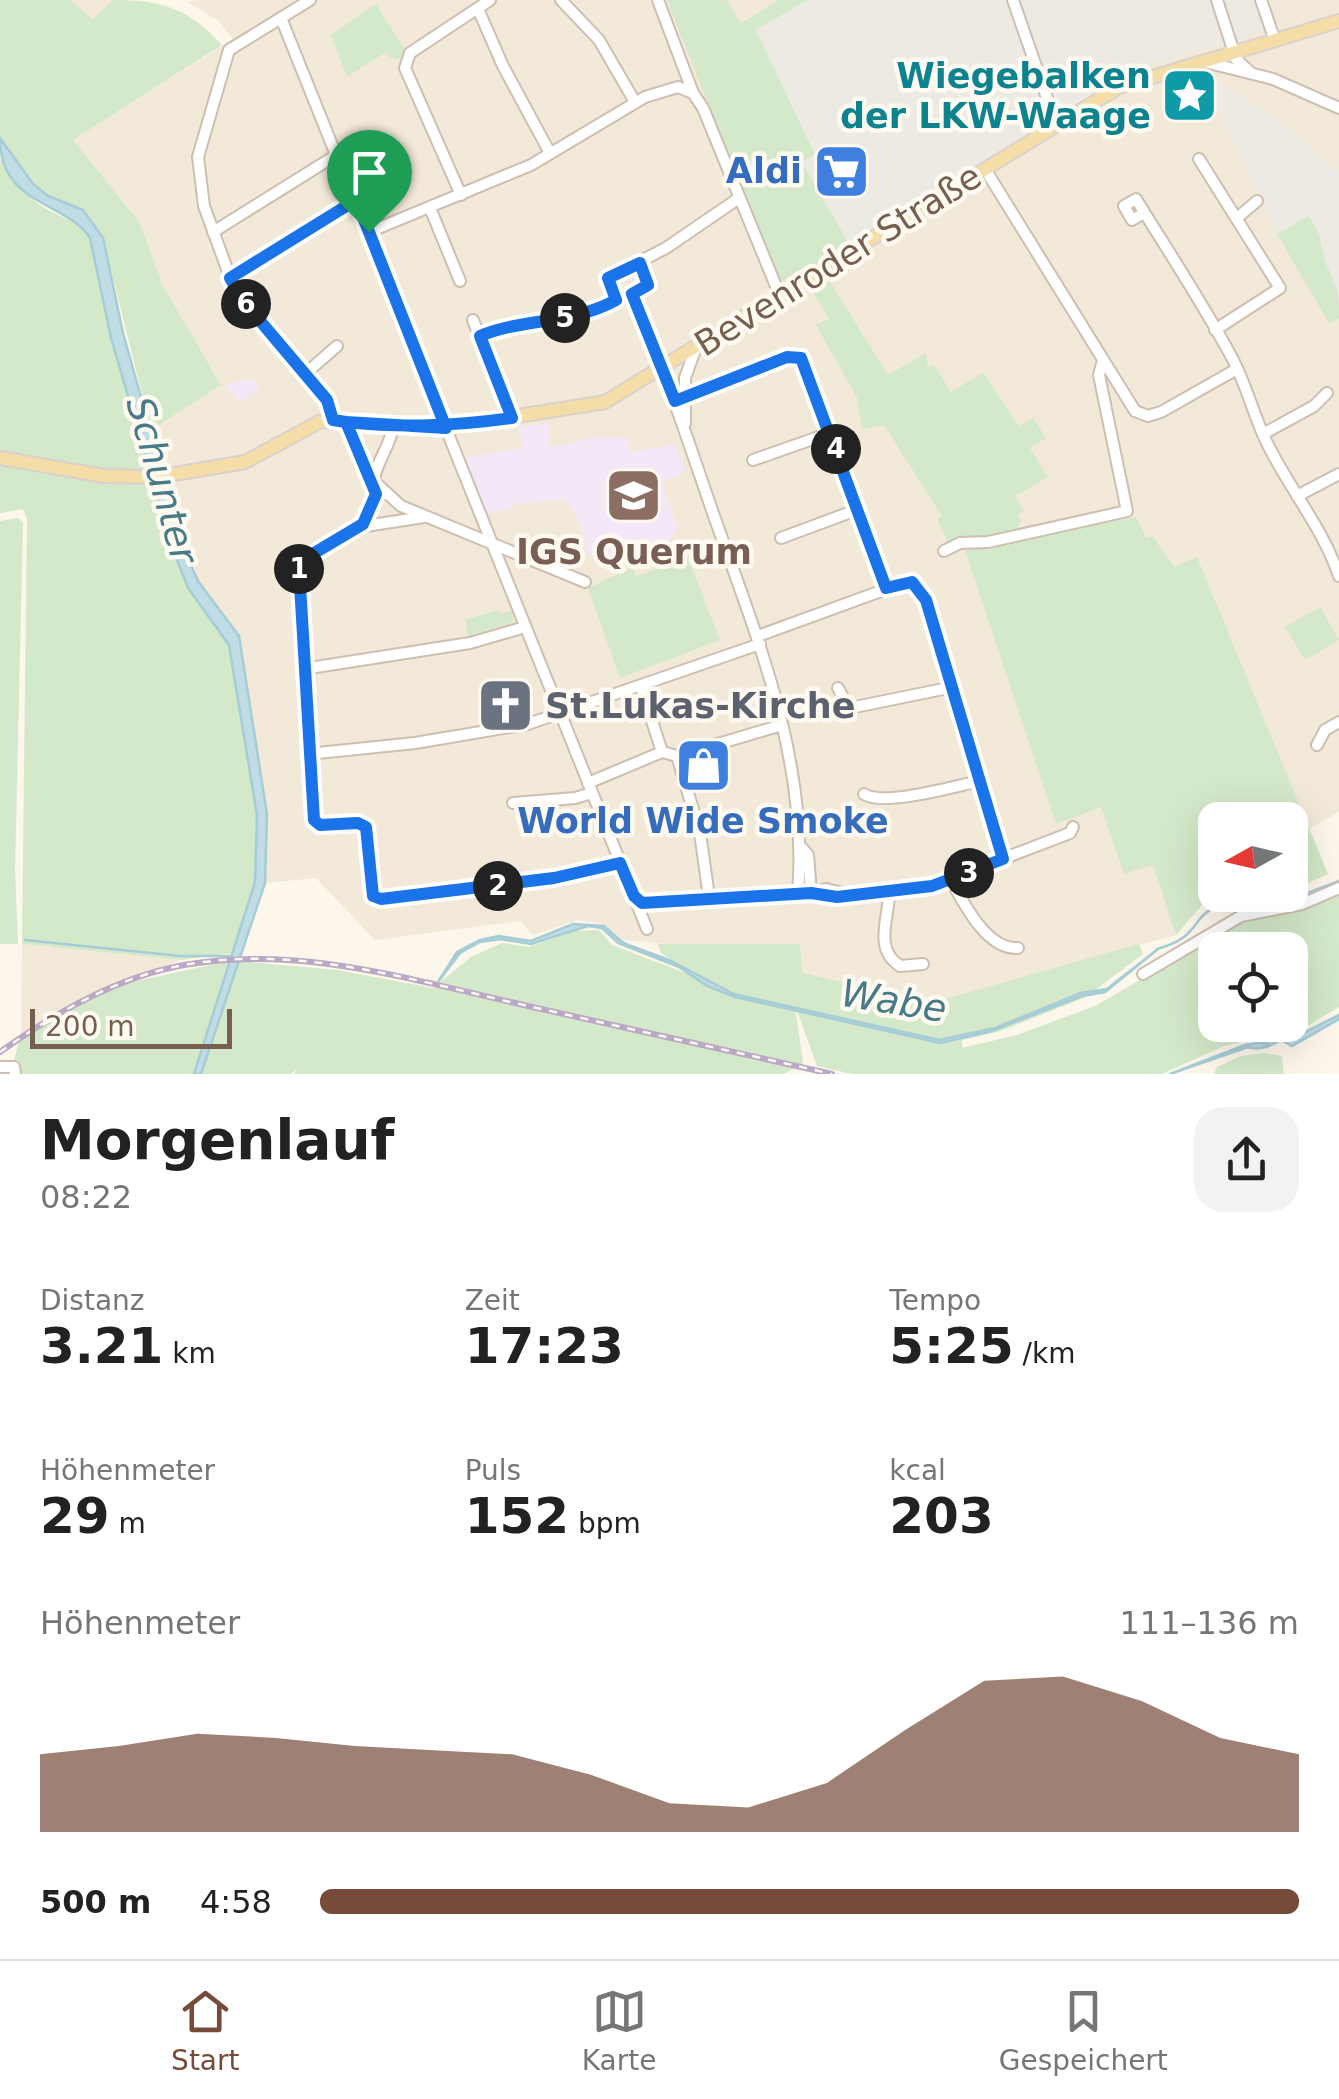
<!DOCTYPE html>
<html lang="de">
<head>
<meta charset="utf-8">
<style>
	:root { --surface:#fff; --page:#f2f2f2; --text:#222; --muted:#767676; --line:#e0e0e0; --accent:#764b3a }
	body { margin:0; font-family:"DejaVu Sans",sans-serif; background:var(--page); color:var(--text); height:100vh; display:flex; flex-direction:column; font-size:38px; white-space:nowrap }
	* { box-sizing:border-box; margin:0 }
	p { font-size:32px; color:var(--muted) }
	.icon { flex:none; width:55px; height:55px; fill:none; stroke:currentColor; stroke-width:2; stroke-linecap:round; stroke-linejoin:round }
	.map { position:relative; height:1074px; overflow:hidden }
	.sheet { display:flex; flex-direction:column; background:var(--surface); flex:1 }
	.sheet>* { flex:none }
	.needle { width:65px; rotate:262deg }
	.fabs { position:absolute; left:1198px; top:802px; display:grid; gap:20px }
	.fabs a { display:grid; place-items:center; width:110px; height:110px; border-radius:20px; background:var(--surface); box-shadow:0 10px 40px #0002; font-size:50px }
	.scale { position:absolute; left:30px; bottom:25px; width:202px; box-sizing:border-box; padding-left:10px; border:5px solid #765f4f; border-top:0; font-size:28px; line-height:35px; white-space:nowrap; color:#765f4f; -webkit-text-stroke:8px #fefaf1; paint-order:stroke }
	.pin { position:absolute; display:grid; place-items:center; width:85px; height:85px; color:#fff; margin:-102px -42px; border-radius:50% 50% 50% 0; rotate:-45deg; box-shadow:0 0 10px #0007 }
	.pin .icon { rotate:45deg }
	.km { position:absolute; width:50px; height:50px; margin:-25px; border-radius:50%; background:#222; color:#fff; font-size:28px; line-height:50px; text-align:center }
	.round { display:grid; place-items:center; flex:none; width:105px; height:105px; border-radius:30px; background:var(--page) }
	.headline { display:flex; align-items:center; justify-content:space-between; height:170px; padding:0 40px }
	h1 { font-size:55px; font-weight:700; line-height:75px }
	.stats { display:grid; grid-template-columns:repeat(3,1fr); gap:15px; height:170px; padding:10px 40px }
	.stats div { display:grid; align-content:center }
	.stats b { font-size:50px; font-weight:700 }
	.stats small { font-size:28px; font-weight:400 }
	.stats p { font-size:28px }
	.chart { height:280px; padding:20px 40px }
	.chart p { display:flex; justify-content:space-between }
	.chart svg { width:100%; height:180px; margin-top:10px; fill:var(--accent); opacity:.7 }
	ul { padding:0 40px; list-style:none; font-size:32px }
	li { display:grid; grid-template-columns:160px 120px 1fr; align-items:center; height:75px }
	li i { height:25px; border-radius:12px; background:var(--accent) }
	.tabs { display:flex; justify-content:space-around; align-items:center; height:140px; border-top:2px solid var(--line); background:var(--surface); font-size:28px; color:var(--muted) }
	.tabs a { display:grid; justify-items:center; gap:5px }
	.tabs .active { color:var(--accent) }
	.map>svg:first-child { display:block }
	.residential { fill:#f3e9d9 }
	.industrial { fill:#ede9e3 }
	.education { fill:#f3e7f8 }
	.green { fill:#d4e9c9; fill-rule:evenodd }
	.water { fill:#c0dde5; stroke:#a6ccd6; stroke-width:2.5 }
	.lines { fill:none; stroke-linecap:round; stroke-linejoin:round }
	.stream { stroke:#a6ccd6; stroke-width:2.5 }
	.minor-casing { stroke:#cdbfb1; stroke-width:14 }
	.major-casing { stroke:#d9d2ce; stroke-width:16 }
	.minor { stroke:#fff; stroke-width:10 }
	.major { stroke:#f5dda8; stroke-width:12 }
	.rail-casing { stroke:#baa8c6; stroke-width:6 }
	.rail { stroke:#fefaf1; stroke-width:2.5; stroke-dasharray:8; stroke-linecap:butt }
	.route-casing { stroke:#fff; stroke-width:20 }
	.route { stroke:#1a73e8; stroke-width:12 }
	.labels { text-anchor:middle; dominant-baseline:central; stroke-width:9; stroke-linejoin:round; paint-order:stroke }
	.culture-label { font-size:35px; font-weight:bold; fill:#0d838f; stroke:#fefaf1; text-anchor:end }
	.shop-label { font-size:35px; font-weight:bold; fill:#366cbe; stroke:#fefaf1; text-anchor:end }
	.street-label { font-size:35px; fill:#765f4f; stroke:#fefaf1 }
	.education-label { font-size:35px; font-weight:bold; fill:#785e54; stroke:#fefaf1 }
	.worship-label { font-size:35px; font-weight:bold; fill:#5b616d; stroke:#fefaf1; text-anchor:start }
	.water-label { font-size:38px; font-style:italic; fill:#497a87; stroke:#fefaf1 }
</style>
</head>
<body>
<div class="map">
<svg width="1339" height="1074" viewBox="0 0 1339 1074">
	<rect width="100%" height="100%" fill="#fcf6eb"/>
	<g class="residential">
		<polygon points="70,0 113,0 93,20"/>
		<polygon points="193,0 667,0 694,66 802,161 850,244 1125,73 1267,30 1257,0 1339,0 1339,173 1284,125 1209,74 1329,322 1339,319 1339,812 1309,829 1328,874 1290,891 1290,820 1215,820 1215,895 1263,895 1209,897 1176,935 934,1002 801,973 799,944 677,945 616,939 604,924 577,920 533,935 520,921 375,940 316,878 265,883 267,814 239,636 198,581 183,547 151,430 221,385 162,284 140,223 73,140 233,39 217,20 189,3"/>
		<polygon points="727,0 778,0 740,23"/>
		<polygon points="22,944 181,960 95,991 21,1035"/>
	</g>
	<g class="industrial">
		<polygon points="808,0 1257,0 1268,30 1125,73 849,244 801,162 815,153 756,30"/>
		<polygon points="1208,74 1284,125 1339,173 1339,319 1329,323 1277,234 1202,76"/>
	</g>
	<g class="education">
		<polygon points="252,378 260,388 240,402 225,385"/>
		<polygon points="549,423 549,448 591,438 627,437 630,452 676,445 685,473 662,482 678,529 665,544 615,561 611,554 589,556 581,525 565,499 510,505 510,509 485,514 463,458 522,448 519,427"/>
	</g>
	<g class="green">
		<path d="M0,0H70L93,19L113,0C162,0 188,8 222,45L73,140L140,223L162,284L221,385L151,430L103,238L83,211L48,196L33,184L0,138Z"/>
		<polygon points="667,0 727,0 741,23 778,0 808,0 756,30 815,154 802,162 849,244 787,282 777,278"/>
		<polygon points="376,4 405,50 400,59 390,58 386,52 347,77 331,35"/>
		<path d="M0,158C14,179 27,199 50,211C67,220 79,221 90,238L111,338L173,550L188,588L229,645L257,815L255,882L232,953L181,960L22,944L27,519L23,509L0,513Z"/>
		<path d="M1308,216C1323,236 1319,242 1326,263C1337,292 1339,286 1339,319L1329,323L1277,234Z"/>
		<polygon points="827,277 888,375 926,353 928,367 934,365 951,392 983,372 1019,426 1033,418 1046,438 1030,448 1048,477 1015,496 1024,511 1017,514 1021,521 1016,531 948,543 937,519 942,516 884,425 862,429 857,398 816,325 829,319 810,287"/>
		<polygon points="1136,517 1146,538 1152,536 1175,567 1197,557 1328,874 1290,891 1290,820 1215,820 1215,895 1263,895 1209,897 1176,935 1153,865 1124,874 1101,807 1056,824 965,550"/>
		<polygon points="18,518 23,523 15,871 18,944 0,944 0,521"/>
		<polygon points="688,558 720,640 620,678 588,588 632,568 636,576"/>
		<polygon points="1320,607 1339,640 1305,660 1285,627"/>
		<polygon points="498,610 501,614 513,610 513,622 468,636 465,620"/>
		<path d="M1339,893V1007L1309,1025L1224,1046L1162,1074H852L817,1066L795,1005L803,1063L784,1074H294L297,1069L291,1074H201L237,961L337,970L433,988L471,957L502,943L529,947L575,931L599,930L612,945L706,981L661,953L658,944H800L802,973L934,1002L1139,944L1143,954L1086,997L1001,1031L962,1040V1048L1017,1035L1095,1006L1238,923L1301,909ZM1215,950H1290V1025H1215Z"/>
		<polygon points="229,961 194,1074 10,1074 21,1035 124,979 132,982"/>
		<polygon points="1263,1053 1282,1056 1284,1074 1214,1074 1217,1067 1241,1056"/>
	</g>
	<g class="water">
		<path d="M0,138L33,184L48,196L83,210L103,238L123,333L183,547L198,581L239,636L267,814L265,883L201,1074H194L255,882L257,815L229,645L188,588L173,550L111,338L90,238C65,200 0,206 0,138Z"/>
		<polygon points="573,924 604,926 623,943 669,960 734,994 939,1040 995,1028 1081,993 1107,989 1158,949 1105,992 1082,996 992,1031 940,1043 735,997 707,986 679,967 618,943 602,928 588,926 531,944 500,939 480,942 460,953 438,982 457,952 480,940 499,936 531,941"/>
		<path d="M1339,1015V1019L1292,1046L1281,1040C1271,1046 1259,1051 1248,1047L1170,1074L1245,1045L1264,1042L1267,1046L1268,1041L1297,1036Z"/>
	</g>
	<g class="lines">
		<g class="stream">
			<polyline points="610,932 626,945"/>
			<polyline points="25,940 180,956 232,956"/>
			<path d="M1157,949C1201,937 1189,919 1217,906L1297,897L1339,881"/>
			<polyline points="1262,1042 1267,1047 1270,1040"/>
		</g>
		<defs>
			<g id="minor">
				<polyline points="310,0 229,50 198,157 204,206 230,277 244,302 327,400 333,420"/>
				<polyline points="561,0 599,40 635,102"/>
				<polyline points="658,0 693,93 703,108 780,296"/>
				<polyline points="1013,0 1056,124"/>
				<polyline points="1217,0 1236,59 1251,73"/>
				<polyline points="1261,0 1274,38"/>
				<polyline points="478,9 503,66 550,153"/>
				<polyline points="281,18 647,929"/>
				<polyline points="1205,62 1273,79 1339,108"/>
				<polyline points="1199,159 1280,288 1215,330"/>
				<polyline points="985,169 1135,411 1148,416 1161,412 1237,369"/>
				<polyline points="461,195 405,68 410,53 490,0"/>
				<polyline points="430,208 460,281"/>
				<path d="M1144,213L1132,220L1124,206L1136,199C1168,251 1202,302 1231,356C1246,383 1253,414 1266,441C1288,487 1323,528 1339,576"/>
				<polyline points="1237,218 1257,201"/>
				<polyline points="213,232 338,154"/>
				<polyline points="369,232 531,165 645,97 678,87 693,93"/>
				<polyline points="640,263 648,285 616,300 608,278 666,248 739,198"/>
				<polyline points="230,277 356,200"/>
				<path d="M632,294C664,366 688,441 714,516C757,637 809,763 798,893"/>
				<polyline points="473,320 512,418"/>
				<polyline points="480,336 581,315 616,300"/>
				<polyline points="305,374 337,346"/>
				<polyline points="675,401 787,357 801,358 887,588"/>
				<polyline points="346,421 368,476 401,506 585,582"/>
				<polyline points="685,423 685,378 695,350"/>
				<path d="M393,427C390,446 377,461 374,479C372,495 374,508 363,523C347,544 311,545 299,569L314,819L321,825L358,823L366,827L371,888L373,896L381,899L554,879L620,863"/>
				<polyline points="1263,434 1314,406 1327,393"/>
				<polyline points="753,460 830,433"/>
				<polyline points="1297,496 1339,474"/>
				<polyline points="359,527 424,517"/>
				<polyline points="781,538 859,509"/>
				<polyline points="944,551 960,543 988,542 1127,511 1099,375 1103,360"/>
				<polyline points="758,636 903,583 920,589 942,646 1003,859"/>
				<polyline points="303,669 470,643 525,627"/>
				<polyline points="641,687 662,752"/>
				<polyline points="838,688 845,701 855,707 953,687"/>
				<polyline points="1317,745 1325,730 1339,722"/>
				<polyline points="308,754 415,743 528,724 760,644"/>
				<polyline points="677,756 700,833 709,897"/>
				<polyline points="588,783 662,752 677,756 782,725"/>
				<path d="M864,794C884,807 955,786 980,781"/>
				<polyline points="513,803 575,798 592,793"/>
				<polyline points="802,848 808,855 811,893"/>
				<path d="M951,880C964,904 987,950 1018,948"/>
				<polyline points="811,893 837,897 932,886 1070,833 1073,827"/>
				<path d="M889,893C889,919 873,948 900,966L923,964"/>
				<polyline points="637,901 811,893 826,889 842,893"/>
				<polyline points="1143,974 1241,916 1302,904 1339,888"/>
				<polyline points="0,1067 14,1067 15,1074"/>
			</g>
			<polyline id="major" points="0,458 104,476 157,477 245,462 321,421 437,429 605,402 1119,87 1339,21"/>
		</defs>
		<use href="#minor" class="minor-casing"/>
		<use href="#major" class="major-casing"/>
		<use href="#minor" class="minor"/>
		<use href="#major" class="major"/>
		<defs>
			<path id="rail" d="M0,1052C55,1013 117,977 184,965C300,944 415,981 528,1006C629,1029 731,1051 832,1074"/>
		</defs>
		<use href="#rail" class="rail-casing"/>
		<use href="#rail" class="rail"/>
	</g>
	<g class="lines">
		<defs>
			<path id="route" d="M369,232L446,428L346,422L376,494L363,524L306,558L299,568L314,820L320,825L358,823L366,827L373,896L381,899L554,878L620,863L634,896L642,903L811,893L837,897L932,886L1003,859L926,600L912,582L886,588L801,358L787,357L675,401L632,294L648,285L640,263L608,278L616,300C573,324 524,318 480,336L512,418C454,426 404,428 346,422L333,420L327,400L244,302L230,278L356,200L369,232"/>
		</defs>
		<use href="#route" class="route-casing"/>
		<use href="#route" class="route"/>
	</g>
	<defs>
		<symbol id="sight-square" viewBox="-11 -11 22 22"><rect x="-9" y="-9" width="18" height="18" rx="4" fill="#0f9aa8" stroke="#fefaf1"/><path d="M0-6L1.8-2.2L6-1.7L2.9 1.2L3.7 5.4L0 3.3L-3.7 5.4L-2.9 1.2L-6-1.7L-1.8-2.2Z" fill="#fff"/></symbol>
		<symbol id="supermarket-square" viewBox="-11 -11 22 22"><rect x="-9" y="-9" width="18" height="18" rx="4" fill="#3f7fe0" stroke="#fefaf1"/><path d="M-6-5.5h2.5l.6 2H6L4.5 2H-2.5L-4.4-4H-6ZM-1.5 3.2a1.3 1.3 0 1 0 .1 0ZM3 3.2a1.3 1.3 0 1 0 .1 0Z" fill="#fff"/></symbol>
		<symbol id="school-square" viewBox="-11 -11 22 22"><rect x="-9" y="-9" width="18" height="18" rx="4" fill="#8d6e63" stroke="#fefaf1"/><path d="M0-5L7-2L0 1L-7-2ZM-4 1L0 2.5L4 1V4Q0 6-4 4Z" fill="#fff"/></symbol>
		<symbol id="church-square" viewBox="-11 -11 22 22"><rect x="-9" y="-9" width="18" height="18" rx="4" fill="#6b7280" stroke="#fefaf1"/><path d="M-1.2-6h2.4v3.5h3.3v2.4h-3.3V6h-2.4V-.1h-3.3v-2.4h3.3Z" fill="#fff"/></symbol>
		<symbol id="shop-square" viewBox="-11 -11 22 22"><rect x="-9" y="-9" width="18" height="18" rx="4" fill="#3f7fe0" stroke="#fefaf1"/><path d="M-5-2.5h2.3a2.7 3.5 0 0 1 5.4 0H5L5.5 6h-11ZM-1.5-2.5h3a1.5 2.3 0 0 0-3 0Z" fill="#fff"/></symbol>
	</defs>
	<g fill-rule="evenodd">
		<use href="#sight-square" x="1158" y="64" width="63" height="63"/>
		<use href="#supermarket-square" x="810" y="140" width="63" height="63"/>
		<use href="#school-square" x="602" y="464" width="63" height="63"/>
		<use href="#church-square" x="474" y="674" width="63" height="63"/>
		<use href="#shop-square" x="672" y="734" width="63" height="63"/>
	</g>
	<g class="labels">
		<g class="culture-label">
			<text x="1151" y="76">Wiegebalken<tspan x="1151" dy="40">der LKW-Waage</tspan></text>
		</g>
		<g class="shop-label">
			<text x="802" y="171">Aldi</text>
			<text x="703" y="821" text-anchor="middle">World Wide Smoke</text>
		</g>
		<g class="street-label">
			<text transform="translate(838 260) rotate(-32)">Bevenroder Straße</text>
		</g>
		<g class="education-label">
			<text x="634" y="552">IGS Querum</text>
		</g>
		<g class="worship-label">
			<text x="545" y="706">St.Lukas-Kirche</text>
		</g>
		<g class="water-label">
			<text transform="translate(162 480) rotate(74)">Schunter</text>
			<text transform="translate(894 1001) rotate(9)">Wabe</text>
		</g>
	</g>
</svg>
<div class="fabs">
<a><svg class="needle" viewBox="-14 -14 28 28"><path d="M0-13l5 13h-10z" fill="#e53935"/><path d="M0 13l5-13h-10z" fill="#767676"/></svg></a>
<a><svg class="icon" aria-label="locate" viewBox="0 0 24 24"><circle cx="12" cy="12" r="6"/><path d="M12 2v4M12 18v4M2 12h4M18 12h4"/></svg></a>
</div>
<div class="scale">200 m</div>
<div class="pin" style="left:369px;top:232px;background:#1e9e55"><svg class="icon" aria-label="arrive" viewBox="0 0 24 24"><path d="M6 21V4h12l-3 4 3 4H6"/></svg></div>
<b class="km" style="left:299px;top:569px">1</b>
<b class="km" style="left:498px;top:886px">2</b>
<b class="km" style="left:969px;top:873px">3</b>
<b class="km" style="left:836px;top:449px">4</b>
<b class="km" style="left:565px;top:318px">5</b>
<b class="km" style="left:246px;top:304px">6</b>
</div>
<section class="sheet">
<div class="headline"><div><h1>Morgenlauf</h1><p>08:22</p></div><a class="round"><svg class="icon" aria-label="share" viewBox="0 0 24 24"><path d="M12 15V3M7 8l5-5 5 5M5 13v7h14v-7"/></svg></a></div>
<div class="stats">
<div><p>Distanz</p><b>3.21<small> km</small></b></div>
<div><p>Zeit</p><b>17:23</b></div>
<div><p>Tempo</p><b>5:25<small> /km</small></b></div>
</div>
<div class="stats">
<div><p>Höhenmeter</p><b>29<small> m</small></b></div>
<div><p>Puls</p><b>152<small> bpm</small></b></div>
<div><p>kcal</p><b>203</b></div>
</div>
<div class="chart"><p><span>Höhenmeter</span>111–136 m</p>
<svg viewBox="0 0 160 44" preserveAspectRatio="none"><path d="M0 44V25L10 23L20 20L30 21L40 23L50 24L60 25L70 30L80 37L90 38L100 32L110 19L120 7L130 6L140 12L150 21L160 25V44z"/></svg>
</div>
<ul>
<li><b>500 m</b>4:58<i style="width:100%"></i></li>
</ul>
</section>
<nav class="tabs">
<a class="active"><svg class="icon" aria-label="home" viewBox="0 0 24 24"><path d="M3 11l9-7 9 7M6 9v11h12V9"/></svg>Start</a>
<a><svg class="icon" aria-label="map" viewBox="0 0 24 24"><path d="M3 6l6-2 6 2 6-2v14l-6 2-6-2-6 2zM9 4v14M15 6v14"/></svg>Karte</a>
<a><svg class="icon" aria-label="saved" viewBox="0 0 24 24"><path d="M7 4h10v16l-5-4-5 4z"/></svg>Gespeichert</a>
</nav>
</body>
</html>
